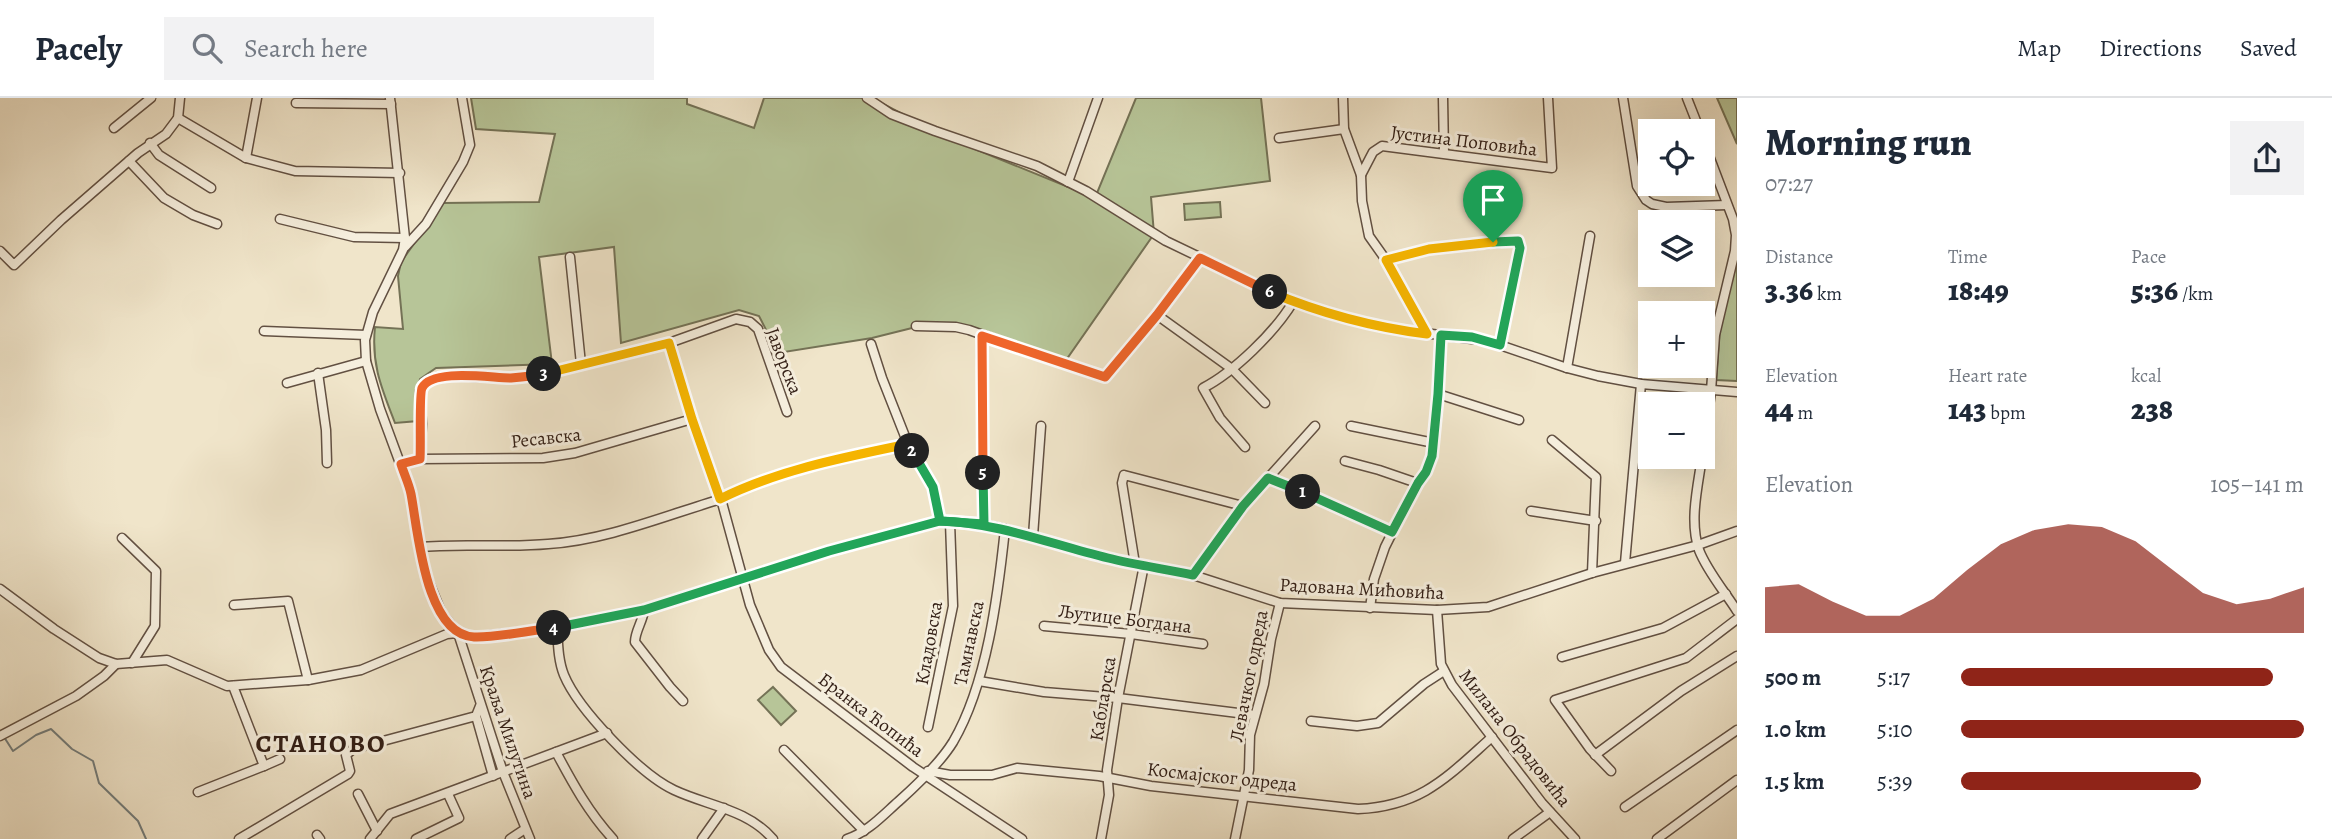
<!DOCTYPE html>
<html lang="en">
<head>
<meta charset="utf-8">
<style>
	:root { --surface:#fff; --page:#f2f2f3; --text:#1f2937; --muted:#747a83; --line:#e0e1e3; --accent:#8f2418 }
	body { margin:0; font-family:Alegreya,serif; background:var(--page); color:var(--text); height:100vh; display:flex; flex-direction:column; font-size:26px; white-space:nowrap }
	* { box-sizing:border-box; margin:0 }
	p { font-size:23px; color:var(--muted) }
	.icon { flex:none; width:38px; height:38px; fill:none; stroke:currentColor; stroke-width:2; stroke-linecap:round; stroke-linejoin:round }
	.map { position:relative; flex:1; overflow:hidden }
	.drawer { display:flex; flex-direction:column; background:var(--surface); width:595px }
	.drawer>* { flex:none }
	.tools { position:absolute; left:1638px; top:21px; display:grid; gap:14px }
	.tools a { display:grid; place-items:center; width:77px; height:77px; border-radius:0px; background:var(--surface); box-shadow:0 7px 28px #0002; font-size:35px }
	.pin { position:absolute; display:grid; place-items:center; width:60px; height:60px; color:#fff; margin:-72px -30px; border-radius:50% 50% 50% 0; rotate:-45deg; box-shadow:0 0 7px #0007 }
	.pin .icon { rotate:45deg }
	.km { position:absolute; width:35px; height:35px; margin:-18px; border-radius:50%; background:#222; color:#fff; font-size:19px; line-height:35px; text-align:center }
	.round { display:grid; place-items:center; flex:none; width:74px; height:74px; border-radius:0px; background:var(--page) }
	.headline { display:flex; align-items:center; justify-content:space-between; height:119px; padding:0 28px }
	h1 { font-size:38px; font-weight:800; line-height:52px }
	.figures { display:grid; grid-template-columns:repeat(3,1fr); gap:10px; height:119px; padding:7px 28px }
	.figures div { display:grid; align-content:center }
	.figures b { font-size:30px; font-weight:800 }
	.figures small { font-size:19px; font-weight:400 }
	.figures p { font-size:19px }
	.chart { height:196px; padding:14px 28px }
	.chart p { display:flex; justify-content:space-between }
	.chart svg { width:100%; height:126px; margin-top:7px; fill:var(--accent); opacity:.7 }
	ul { padding:0 28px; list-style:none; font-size:23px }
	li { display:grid; grid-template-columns:112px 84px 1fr; align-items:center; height:52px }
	li i { height:18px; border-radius:9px; background:var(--accent) }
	header { display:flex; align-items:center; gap:42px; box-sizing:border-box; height:98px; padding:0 35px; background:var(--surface); border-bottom:2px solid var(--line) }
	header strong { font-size:33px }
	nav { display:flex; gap:38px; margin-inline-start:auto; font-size:24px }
	.search { width:490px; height:63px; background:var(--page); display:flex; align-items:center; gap:18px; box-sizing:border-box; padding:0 24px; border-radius:0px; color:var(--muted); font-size:26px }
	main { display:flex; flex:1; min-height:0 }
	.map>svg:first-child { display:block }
	.green { fill:#b7c598; stroke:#747256; stroke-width:2 }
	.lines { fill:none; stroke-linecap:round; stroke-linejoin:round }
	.stream { stroke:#737d7c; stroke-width:2 }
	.minor-casing { stroke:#625042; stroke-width:11 }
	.minor { stroke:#f5eedd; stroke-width:8 }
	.split-1-casing { stroke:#fff; stroke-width:14 }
	.split-2-casing { stroke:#fff; stroke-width:14 }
	.split-3-casing { stroke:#fff; stroke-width:14 }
	.split-4-casing { stroke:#fff; stroke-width:14 }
	.split-5-casing { stroke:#fff; stroke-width:14 }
	.split-6-casing { stroke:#fff; stroke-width:14 }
	.split-7-casing { stroke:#fff; stroke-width:14 }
	.split-1 { stroke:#22a559; stroke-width:9 }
	.split-2 { stroke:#22a559; stroke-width:9 }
	.split-3 { stroke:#f5b400; stroke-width:9 }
	.split-4 { stroke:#f0652b; stroke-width:9 }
	.split-5 { stroke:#22a559; stroke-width:9 }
	.split-6 { stroke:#f0652b; stroke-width:9 }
	.split-7 { stroke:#f5b400; stroke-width:9 }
	.labels { text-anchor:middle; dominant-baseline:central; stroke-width:6; stroke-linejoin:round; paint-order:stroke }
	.street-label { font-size:19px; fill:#321e15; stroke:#f5eedd }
	.district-label { font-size:26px; font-weight:bold; letter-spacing:2px; fill:#321e15; stroke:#f5eedd }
</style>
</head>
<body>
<header>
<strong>Pacely</strong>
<div class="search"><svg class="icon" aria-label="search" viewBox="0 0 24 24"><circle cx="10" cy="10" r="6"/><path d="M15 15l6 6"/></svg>Search here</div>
<nav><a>Map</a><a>Directions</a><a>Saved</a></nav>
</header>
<main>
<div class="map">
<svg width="1737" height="741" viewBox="0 0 1737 741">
	<rect width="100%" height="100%" fill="#f0e5ca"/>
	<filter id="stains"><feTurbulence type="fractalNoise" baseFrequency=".00286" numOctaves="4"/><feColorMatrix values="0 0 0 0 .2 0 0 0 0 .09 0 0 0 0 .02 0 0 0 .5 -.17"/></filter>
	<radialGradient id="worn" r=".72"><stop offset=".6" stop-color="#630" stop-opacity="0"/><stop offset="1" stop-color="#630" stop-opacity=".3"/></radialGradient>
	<g class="green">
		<path d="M471,0H687V6L754,30L764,0H872L948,40L1095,100L1136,0H1261L1270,83L1151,99L1154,136L1064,265L969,232L916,229L872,240L778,255L759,218L739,212L621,245L614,149L539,159L552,266L436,270L420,281L416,299L418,323L395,325C382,291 371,267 375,229L403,231L398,178L401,164L443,105L539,104L555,36L476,31Z"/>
		<polygon points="1717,0 1737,0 1737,46"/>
		<polygon points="1220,104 1221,119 1185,122 1184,106"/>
		<polygon points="1737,163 1737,283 1716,282 1720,229"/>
		<polygon points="773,589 796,613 781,627 758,602"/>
	</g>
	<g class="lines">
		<polyline class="stream" points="4,639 13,653 36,637 51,631 72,651 93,663 99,685 138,723 146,741"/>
		<defs>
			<g id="minor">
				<polyline points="390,0 405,140 403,152 373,214 365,242 366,263 380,311 411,395 419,449 428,482 442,516 458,535 503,674 530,741"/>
				<polyline points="867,0 891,16 935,33 1037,68 1086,93 1166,143 1293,204 1336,218 1392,231 1488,243 1567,270 1598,278 1641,286 1737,294"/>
				<polyline points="1343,0 1344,31 1361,77 1362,103 1369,138 1386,162 1427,236"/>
				<polyline points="1443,0 1444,55"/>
				<polyline points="1623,0 1637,88 1646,102 1652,106 1666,109 1727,107"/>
				<polyline points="1687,0 1700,33"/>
				<polyline points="296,5 391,6"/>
				<polyline points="178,20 246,60 295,73 400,75"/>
				<polyline points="114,30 151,0"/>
				<polyline points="1279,40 1344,31"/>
				<polyline points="1703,42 1733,121 1736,137 1735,153 1715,237 1711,293 1703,355"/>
				<polyline points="150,45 159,57 211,90"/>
				<polyline points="246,60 257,0"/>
				<polyline points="129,63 164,100 193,117 217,126"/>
				<polyline points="1361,77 1373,54 1382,48 1552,70 1548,0"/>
				<polyline points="1068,84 1098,0"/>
				<polyline points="280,121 354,139 405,140"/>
				<polyline points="405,149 426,126 463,64 470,47 462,0"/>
				<polyline points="0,153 14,167 61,122 138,55 166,36 178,20 180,0"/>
				<polyline points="570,159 581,266"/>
				<polyline points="1386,162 1429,151 1518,143 1520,150 1501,247"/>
				<polyline points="1157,217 1232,271 1265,305"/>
				<polyline points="916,228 956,229 969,232 1087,274 1105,279 1157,217 1200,160"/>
				<polyline points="264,233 366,237"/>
				<polyline points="981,238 984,426"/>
				<polyline points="669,245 692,321 721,401 750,507 769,552 781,569 913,669 1022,741"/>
				<polyline points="871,246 882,280 908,346 933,389 940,423"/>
				<polyline points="1567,270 1590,138"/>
				<polyline points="318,275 326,332 327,365"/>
				<polyline points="287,285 366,263"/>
				<polyline points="1438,296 1519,322"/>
				<polyline points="1351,328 1434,345"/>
				<polyline points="1552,342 1596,379 1592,475"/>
				<path d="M1245,349L1220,320L1203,290C1234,274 1275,234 1293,204"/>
				<path d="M1702,359C1698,388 1689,423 1699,452C1707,473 1725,494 1737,513"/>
				<polyline points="420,361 422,326 420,293 427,283 437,279 455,278 510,280 540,277 669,245 736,221 750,224 758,231 787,314"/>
				<polyline points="1345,363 1379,372 1417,385"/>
				<polyline points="401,366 420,361 543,360 575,355 692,321"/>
				<polyline points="1268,380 1392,434"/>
				<polyline points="1531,413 1596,423"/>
				<polyline points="1033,438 1041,328"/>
				<polyline points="122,440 156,473 155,528 132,565"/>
				<path d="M419,449C462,445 505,450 548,446C607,442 664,418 721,401C778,372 845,359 908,346"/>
				<polyline points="1625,465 1641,286"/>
				<polyline points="1135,466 1122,385 1124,377 1243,408"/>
				<polyline points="1193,477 1243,408 1315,328"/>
				<polyline points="0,491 54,531 99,560 116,566 167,562 227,588 308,582 361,572 447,536 458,535 474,539 512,535 557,529 644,512 829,453 940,423 974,425 1005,431 1109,460 1193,477 1280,505 1437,512 1488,509 1592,475 1698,447 1737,433"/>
				<polyline points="234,507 288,503 308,582"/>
				<polyline points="1370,510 1374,481 1385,449 1417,385 1426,374 1432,358 1438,296 1441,237"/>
				<path d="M644,512C643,523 635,533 635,544L670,589L683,603"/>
				<polyline points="1437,512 1441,566 1452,587 1542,705 1575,741"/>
				<polyline points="1044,528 1131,536 1203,546"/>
				<path d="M557,529C558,545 558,562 564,577C578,611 640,676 674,692C708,708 747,711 773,741"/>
				<polyline points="1562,559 1663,530 1726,496"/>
				<polyline points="979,583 1044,594 1118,600 1254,617"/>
				<polyline points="233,588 264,668 280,661"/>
				<polyline points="476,618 493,678"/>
				<polyline points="1311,623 1357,628 1378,625 1424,586 1444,573"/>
				<polyline points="928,629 953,508 950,424"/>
				<polyline points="0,638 76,598 104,578 116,566"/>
				<polyline points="784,652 864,733"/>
				<path d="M556,654C573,686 589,715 613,741"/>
				<polyline points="1595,657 1681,593 1737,558"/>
				<path d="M928,673L950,677H992L1017,670L1099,678L1151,688L1358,711C1422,708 1447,679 1492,639"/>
				<polyline points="1611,673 1590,651 1555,602 1686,560 1737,521"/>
				<polyline points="198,694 264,668"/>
				<polyline points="358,696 377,733"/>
				<polyline points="1625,709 1737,632"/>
				<polyline points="317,737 320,741"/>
				<polyline points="239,741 348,676 350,673 346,657 353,651 476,618 480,608"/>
				<polyline points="370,741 390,716 607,635"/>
				<polyline points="416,741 459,720 448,696"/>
				<polyline points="510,741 525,731"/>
				<polyline points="702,741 724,710"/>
				<path d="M847,741C868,734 883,717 899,703C918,686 940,665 953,644C987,586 998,497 1005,431"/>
				<polyline points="1101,741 1109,697 1107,672 1118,600 1144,467"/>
				<polyline points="1235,741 1249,672 1250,637 1264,586 1271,541 1280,505"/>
				<polyline points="1513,741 1550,714"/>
				<polyline points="1657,741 1737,682"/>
			</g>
		</defs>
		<use href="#minor" class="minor-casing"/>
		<use href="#minor" class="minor"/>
	</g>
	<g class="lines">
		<defs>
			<polyline id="split-1" points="1303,394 1392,434 1418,385 1426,374 1432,358 1438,296 1441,237 1472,239 1500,247 1520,150 1518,143 1493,144"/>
			<path id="split-2" d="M912,353L933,389L940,423C1000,425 1050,446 1108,460C1136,467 1165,471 1193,477L1243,408L1268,380L1303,394"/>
			<path id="split-3" d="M544,276L669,245L692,321L720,401C778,372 845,359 908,346L912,353"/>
			<path id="split-4" d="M544,276C533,278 522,279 511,280C491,280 432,270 422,290C419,296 421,349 420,361L401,366C404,376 409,386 411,396C418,432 425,537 474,539C496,540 531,532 554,530"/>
			<polyline id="split-5" points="554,530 644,512 829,453 940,423 984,426 983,375"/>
			<polyline id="split-6" points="983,375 982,238 1105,279 1157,217 1200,160 1270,194"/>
			<path id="split-7" d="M1270,194C1320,215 1372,229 1427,236L1386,162L1429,151L1493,144"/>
		</defs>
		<use href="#split-1" class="split-1-casing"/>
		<use href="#split-2" class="split-2-casing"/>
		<use href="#split-3" class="split-3-casing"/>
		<use href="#split-4" class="split-4-casing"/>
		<use href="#split-5" class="split-5-casing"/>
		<use href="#split-6" class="split-6-casing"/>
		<use href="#split-7" class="split-7-casing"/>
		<use href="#split-1" class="split-1"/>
		<use href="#split-2" class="split-2"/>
		<use href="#split-3" class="split-3"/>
		<use href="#split-4" class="split-4"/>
		<use href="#split-5" class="split-5"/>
		<use href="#split-6" class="split-6"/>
		<use href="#split-7" class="split-7"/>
	</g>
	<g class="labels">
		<g class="street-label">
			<text transform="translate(1464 43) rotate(7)">Јустина Поповића</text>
			<text transform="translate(784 263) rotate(69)">Јаворска</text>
			<text transform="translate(546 340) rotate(-6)">Ресавска</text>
			<text transform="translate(1362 491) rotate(3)">Радована Мићовића</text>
			<text transform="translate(1125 521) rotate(7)">Љутице Богдана</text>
			<text transform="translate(929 545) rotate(-80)">Кладовска</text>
			<text transform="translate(969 545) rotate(-78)">Тамнавска</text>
			<text transform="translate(1249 578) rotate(-79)">Левачког одреда</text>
			<text transform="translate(1103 601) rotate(-81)">Кабларска</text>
			<text transform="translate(871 617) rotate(37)">Бранка Ћопића</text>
			<text transform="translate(508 634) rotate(71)">Краља Милутина</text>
			<text transform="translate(1515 640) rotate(52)">Милана Обрадовића</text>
			<text transform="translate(1222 679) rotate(6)">Космајског одреда</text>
		</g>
		<g class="district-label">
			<text x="321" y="645">СТАНОВО</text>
		</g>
	</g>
	<rect width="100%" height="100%" filter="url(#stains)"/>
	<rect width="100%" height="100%" fill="url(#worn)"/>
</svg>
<div class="tools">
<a><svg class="icon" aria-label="locate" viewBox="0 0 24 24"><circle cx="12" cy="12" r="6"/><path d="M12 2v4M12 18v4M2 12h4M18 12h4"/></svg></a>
<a><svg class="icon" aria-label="layers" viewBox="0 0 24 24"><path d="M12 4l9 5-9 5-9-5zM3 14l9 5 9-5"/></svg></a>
<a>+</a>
<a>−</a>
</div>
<div class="pin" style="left:1493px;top:144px;background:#1e9e55"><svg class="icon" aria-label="arrive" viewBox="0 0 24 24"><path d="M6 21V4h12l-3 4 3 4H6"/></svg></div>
<b class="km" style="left:1303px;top:394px">1</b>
<b class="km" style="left:912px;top:353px">2</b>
<b class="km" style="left:544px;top:276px">3</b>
<b class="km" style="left:554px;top:530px">4</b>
<b class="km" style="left:983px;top:375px">5</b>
<b class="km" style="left:1270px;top:194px">6</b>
</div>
<section class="drawer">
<div class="headline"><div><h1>Morning run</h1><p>07:27</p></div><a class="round"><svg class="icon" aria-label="share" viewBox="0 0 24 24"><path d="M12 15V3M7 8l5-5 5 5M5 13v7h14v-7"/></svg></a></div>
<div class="figures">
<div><p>Distance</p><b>3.36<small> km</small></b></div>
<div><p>Time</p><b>18:49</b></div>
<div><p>Pace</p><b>5:36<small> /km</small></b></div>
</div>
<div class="figures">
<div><p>Elevation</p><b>44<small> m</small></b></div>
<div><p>Heart rate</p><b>143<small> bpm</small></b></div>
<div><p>kcal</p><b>238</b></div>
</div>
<div class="chart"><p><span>Elevation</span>105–141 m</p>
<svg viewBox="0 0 160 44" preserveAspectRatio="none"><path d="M0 44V28L10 27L20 33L30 38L40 38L50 32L60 22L70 13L80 8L90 6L100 7L110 12L120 21L130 30L140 34L150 32L160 28V44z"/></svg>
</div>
<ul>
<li><b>500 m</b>5:17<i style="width:91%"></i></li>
<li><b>1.0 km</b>5:10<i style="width:100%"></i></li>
<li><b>1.5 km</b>5:39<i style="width:70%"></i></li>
</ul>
</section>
</main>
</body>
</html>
